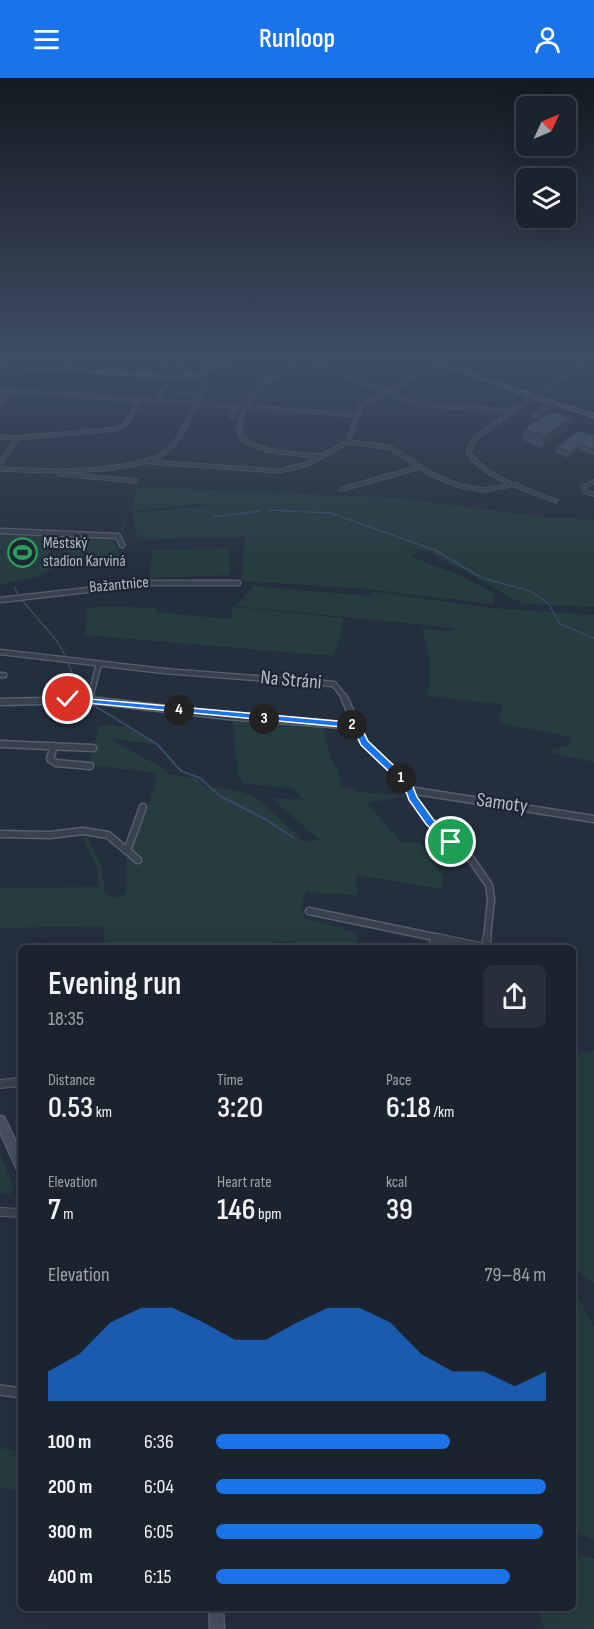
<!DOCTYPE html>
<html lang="en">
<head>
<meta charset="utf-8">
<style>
	:root { --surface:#1b232e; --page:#282f3a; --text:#f1f3f6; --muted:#a0a4aa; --line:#39404a; --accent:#1a73e8 }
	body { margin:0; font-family:"Sofia Sans Condensed",sans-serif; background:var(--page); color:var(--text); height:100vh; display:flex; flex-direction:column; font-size:22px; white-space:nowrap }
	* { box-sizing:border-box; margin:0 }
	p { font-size:20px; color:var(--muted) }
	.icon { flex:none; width:33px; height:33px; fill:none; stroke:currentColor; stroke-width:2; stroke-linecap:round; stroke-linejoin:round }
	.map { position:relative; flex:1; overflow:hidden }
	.panel { position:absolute; left:18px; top:867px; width:558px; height:666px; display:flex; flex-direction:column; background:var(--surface); border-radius:9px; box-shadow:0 6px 24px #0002,0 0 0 2px var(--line) }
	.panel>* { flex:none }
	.needle { width:39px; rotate:46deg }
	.fabs { position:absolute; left:516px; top:18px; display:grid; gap:12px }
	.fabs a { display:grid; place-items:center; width:60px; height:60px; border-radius:9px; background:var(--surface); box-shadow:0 6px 24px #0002,0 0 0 2px var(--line); font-size:30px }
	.pin { position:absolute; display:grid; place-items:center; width:51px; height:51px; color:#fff; margin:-26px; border:3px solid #fff; border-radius:50%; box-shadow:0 2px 6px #0007 }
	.km { position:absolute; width:30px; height:30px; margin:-15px; border-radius:50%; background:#222; color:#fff; font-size:16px; line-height:30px; text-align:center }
	.round { display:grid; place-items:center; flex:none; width:63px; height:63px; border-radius:9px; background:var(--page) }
	.overview { display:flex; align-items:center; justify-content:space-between; height:102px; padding:0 30px }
	h1 { font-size:33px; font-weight:600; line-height:45px }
	.figures { display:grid; grid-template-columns:repeat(3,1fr); gap:9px; height:102px; padding:6px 30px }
	.figures div { display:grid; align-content:center }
	.figures b { font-size:30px; font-weight:600 }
	.figures small { font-size:16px; font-weight:400 }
	.figures p { font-size:16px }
	.chart { height:168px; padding:12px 30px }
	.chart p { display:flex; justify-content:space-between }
	.chart svg { width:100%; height:108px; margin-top:6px; fill:var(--accent); opacity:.7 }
	ul { padding:0 30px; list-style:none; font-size:20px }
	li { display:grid; grid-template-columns:96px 72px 1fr; align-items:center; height:45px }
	li i { height:15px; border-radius:8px; background:var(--accent) }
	header { display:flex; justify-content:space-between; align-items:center; height:78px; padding:0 30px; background:var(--accent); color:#fff; font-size:27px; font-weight:600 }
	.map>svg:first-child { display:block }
	.green { fill:#263c3f }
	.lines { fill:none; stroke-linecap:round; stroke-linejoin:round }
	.stream-far1 { stroke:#394c67; stroke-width:1.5 }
	.stream { stroke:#394c67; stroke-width:2 }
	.street-far4-casing { stroke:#565f6c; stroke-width:5 }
	.street-far3-casing { stroke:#565f6c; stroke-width:7 }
	.street-far2-casing { stroke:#565f6c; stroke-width:9 }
	.street-far1-casing { stroke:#565f6c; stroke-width:10 }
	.street-casing { stroke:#565f6c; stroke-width:12 }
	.secondary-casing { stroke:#565f6c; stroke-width:3 }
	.street-far4 { stroke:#38414e; stroke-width:4 }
	.street-far3 { stroke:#38414e; stroke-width:4.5 }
	.street-far2 { stroke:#38414e; stroke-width:6 }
	.street-far1 { stroke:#38414e; stroke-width:8 }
	.street { stroke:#38414e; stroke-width:9 }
	.secondary { fill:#465061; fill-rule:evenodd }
	.wall { fill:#3b4654 }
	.shaded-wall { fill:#303945 }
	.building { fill:#455162; stroke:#303945; stroke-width:1.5 }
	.route { fill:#1a73e8; stroke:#fff; stroke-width:1.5 }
	.labels { text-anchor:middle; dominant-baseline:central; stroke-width:4.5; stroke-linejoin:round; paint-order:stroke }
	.far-poi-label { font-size:16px; fill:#b4bcc9; stroke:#1d2633; text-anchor:start }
	.far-street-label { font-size:16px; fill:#b4bcc9; stroke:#1d2633 }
	.street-label { font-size:20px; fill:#b4bcc9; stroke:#1d2633 }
</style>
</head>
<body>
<header><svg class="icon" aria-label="menu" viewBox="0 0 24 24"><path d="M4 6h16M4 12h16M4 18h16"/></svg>Runloop<svg class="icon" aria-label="person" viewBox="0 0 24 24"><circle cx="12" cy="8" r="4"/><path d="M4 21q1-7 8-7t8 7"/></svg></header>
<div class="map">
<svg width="594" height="1551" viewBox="0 0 594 1551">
	<rect width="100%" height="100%" fill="#242f3e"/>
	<g class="green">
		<polygon points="142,409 398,420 544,439 594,442 594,529 523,526 426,472 402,471 420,474 411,479 464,499 494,516 494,526 367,511 241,503 245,459 122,462 121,449 125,438 128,438 125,440 123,461 138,460 132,435 206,428 208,432 205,425 130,433 137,411"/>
		<polygon points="0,455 50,458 54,466 47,481 49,487 59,465 54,489 38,499 36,494 37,499 2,506 0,508"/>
		<polygon points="90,460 114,461 120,480 65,488 64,465 90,462"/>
		<polygon points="229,470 230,497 150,500 152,472"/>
		<polygon points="254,508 370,518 375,514 492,530 594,537 594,684 547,674 570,666 571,659 500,645 501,628 508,627 428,618 430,584 422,551 454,553 455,550 235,528"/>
		<polygon points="100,528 156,530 156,534 228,541 232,538 231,530 237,529 341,540 344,542 334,578 85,557 87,531"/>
		<polygon points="232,640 323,647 331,681 339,693 341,710 356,711 357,714 410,718 367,725 401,764 421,764 442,797 442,811 356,797 357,817 306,814 302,827 304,840 358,855 357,870 274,863 271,870 105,870 103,848 0,850 0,810 99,809 97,789 82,760 88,759 101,788 105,816 117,820 126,815 127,775 145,729 148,729 158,695 88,687 99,648 125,648 157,664 153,666 108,660 168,693 168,696 196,700 205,708 243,714 261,723 304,763 320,762 271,720 305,722 292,710 244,706 238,698"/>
		<polygon points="594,973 594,1205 573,1190 573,974"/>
		<polygon points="0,1075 15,1111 8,1117 0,1115"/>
		<polygon points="573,1209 594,1249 594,1462 573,1453"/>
		<polygon points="0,1370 21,1374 21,1412 0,1410"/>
		<polygon points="573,1476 594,1481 594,1551 544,1551 537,1530 573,1530"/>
	</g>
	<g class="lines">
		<g class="stream-far1">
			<polyline points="269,432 330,435 435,472 482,500 530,513 549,526 560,546 594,560"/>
			<polyline points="214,439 260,433"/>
			<polyline points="15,510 18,517"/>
			<polyline points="21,521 57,563 66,579"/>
			<polyline points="68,585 82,620"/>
		</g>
		<polyline class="stream" points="90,625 157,666 181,693 200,700 220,718 265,741 294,760"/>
		<defs>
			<g id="street-far4">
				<polyline points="191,278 202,278 223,287"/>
				<path d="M311,278C279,292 240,314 239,355C248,376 303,376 323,378"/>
				<polyline points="302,282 419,326 510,333"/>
				<polyline points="162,291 170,278"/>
				<polyline points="230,298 241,291 267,300"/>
				<polyline points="174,299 184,283 194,283 213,291"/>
				<polyline points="186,300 206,302"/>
				<polyline points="0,312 356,337"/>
				<polyline points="176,315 199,316"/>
				<polyline points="536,317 592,278"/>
				<path d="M533,319L476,359L468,374C487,402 526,411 556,423"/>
				<polyline points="157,323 166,308"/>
				<polyline points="0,325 10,313"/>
				<polyline points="534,338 555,325"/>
				<polyline points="0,359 18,360 116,351 125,347 141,322"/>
				<polyline points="348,364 361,327 454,278"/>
				<polyline points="150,384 279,393 307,386 348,364 389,369 433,397 460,408 485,412 516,406"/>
				<polyline points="0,385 18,360"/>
				<path d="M0,391C39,393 151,399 175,365C188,347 197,323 207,303L202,295"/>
				<polyline points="59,396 136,403"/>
				<polyline points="594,404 583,409 585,414 594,416"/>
				<polyline points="342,411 420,389"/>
			</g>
			<g id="street-far3">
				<polyline points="0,453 118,458 122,467"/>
				<polyline points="0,522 148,505 238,505"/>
				<polyline points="0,574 164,593 334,606 345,620"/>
				<polyline points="0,597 4,597"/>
				<polyline points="90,620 99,586"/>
			</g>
			<g id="street-far2">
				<polyline points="344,619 364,664 408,707 413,720 430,744 471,781 489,807 491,821 487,861"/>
				<polyline points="90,622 91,619"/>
				<polyline points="0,624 90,622 227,638 356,648"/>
				<polyline points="0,666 93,670"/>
				<polyline points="54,668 50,681 56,685 90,688"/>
				<polyline points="409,712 594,741"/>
				<polyline points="0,756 50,757 83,753 108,757 138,782"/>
				<polyline points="127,773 143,729"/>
				<polyline points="309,833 444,861"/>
			</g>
			<g id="street-far1">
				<polyline points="437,860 486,870 487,860"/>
				<polyline points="433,870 435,860"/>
				<polyline points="0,1006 21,1004"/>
				<polyline points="0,1134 21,1135"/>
			</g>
			<polyline id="street" points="0,1312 21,1315"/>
			<g id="secondary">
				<polygon points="241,278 246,278 204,296 174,300 0,288 0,286 174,298 201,294"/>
				<polygon points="417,278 422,278 533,317 529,318"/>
				<polygon points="535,318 594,336 594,339 535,320"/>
				<polygon points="0,1038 4,1039 21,1075 21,1092 17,1091 0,1054"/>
				<polygon points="209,1530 223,1530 224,1551 210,1551"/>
			</g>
		</defs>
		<use href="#street-far4" class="street-far4-casing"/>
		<use href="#street-far3" class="street-far3-casing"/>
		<use href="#street-far2" class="street-far2-casing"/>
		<use href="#street-far1" class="street-far1-casing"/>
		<use href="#street" class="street-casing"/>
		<use href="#secondary" class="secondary-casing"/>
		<use href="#street-far4" class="street-far4"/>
		<use href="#street-far3" class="street-far3"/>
		<use href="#street-far2" class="street-far2"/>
		<use href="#street-far1" class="street-far1"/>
		<use href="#street" class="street"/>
		<use href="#secondary" class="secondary"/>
	</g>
	<g class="wall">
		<polygon points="239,335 236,342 230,341 229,336"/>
		<polygon points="571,340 568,351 542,370 522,362 524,351"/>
		<polygon points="594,357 594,377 579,372 567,380 555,374 556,369"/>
	</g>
	<g class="shaded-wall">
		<polygon points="238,329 239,335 236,342 235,336"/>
		<polygon points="571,340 568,351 542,370 544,358"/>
		<polygon points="581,367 579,372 567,380 569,375"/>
	</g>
	<g class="building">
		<polygon points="232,329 238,329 235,336 229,336"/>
		<polygon points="551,333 571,340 544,358 524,351"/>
		<polygon points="579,353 594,357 594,372 581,367 569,375 556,369"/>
	</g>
	<linearGradient id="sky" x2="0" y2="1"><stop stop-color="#141a22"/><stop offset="0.56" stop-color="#3f4d63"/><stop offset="1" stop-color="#3f4d63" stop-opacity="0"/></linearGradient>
	<rect width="594" height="495" fill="url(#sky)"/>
	<polygon class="route" points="68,619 359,645 368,663 411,704 417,719 433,741 455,764 447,767 426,746 409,722 404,708 361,667 353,650 65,623"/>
	<defs>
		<symbol id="stadium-ring" viewBox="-11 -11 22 22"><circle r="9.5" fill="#1d2633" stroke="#2e9e5b" stroke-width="1.5"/><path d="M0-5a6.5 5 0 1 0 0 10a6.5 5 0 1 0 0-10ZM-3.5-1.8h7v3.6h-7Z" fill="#2e9e5b"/></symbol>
	</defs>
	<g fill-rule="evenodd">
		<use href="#stadium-ring" x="6" y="458" width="33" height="33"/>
	</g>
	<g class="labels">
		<g class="far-poi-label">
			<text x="43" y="465">Městský<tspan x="43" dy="18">stadion Karviná</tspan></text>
		</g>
		<g class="far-street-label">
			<text transform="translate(119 507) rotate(-5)">Bažantnice</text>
		</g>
		<g class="street-label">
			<text transform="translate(291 602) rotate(5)">Na Stráni</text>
			<text transform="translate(502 725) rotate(8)">Samoty</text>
		</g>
	</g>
</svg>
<div class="fabs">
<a><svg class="needle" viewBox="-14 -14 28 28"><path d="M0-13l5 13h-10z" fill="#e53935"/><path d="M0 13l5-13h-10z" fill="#a0a4aa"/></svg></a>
<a><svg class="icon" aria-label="layers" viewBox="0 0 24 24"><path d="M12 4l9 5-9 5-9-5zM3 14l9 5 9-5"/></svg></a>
</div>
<div class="pin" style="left:451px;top:764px;background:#1e9e55"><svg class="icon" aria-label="arrive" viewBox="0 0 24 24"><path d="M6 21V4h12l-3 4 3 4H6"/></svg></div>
<div class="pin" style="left:68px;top:621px;background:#d93025"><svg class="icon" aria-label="check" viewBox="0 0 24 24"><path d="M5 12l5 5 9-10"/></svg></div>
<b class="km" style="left:401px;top:700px">1</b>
<b class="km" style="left:352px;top:647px">2</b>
<b class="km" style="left:264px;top:641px">3</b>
<b class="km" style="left:179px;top:632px">4</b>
<section class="panel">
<div class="overview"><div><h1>Evening run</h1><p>18:35</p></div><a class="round"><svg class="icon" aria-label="share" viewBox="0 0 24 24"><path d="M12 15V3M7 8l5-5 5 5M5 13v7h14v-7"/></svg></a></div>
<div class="figures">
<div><p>Distance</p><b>0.53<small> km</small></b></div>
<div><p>Time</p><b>3:20</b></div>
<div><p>Pace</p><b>6:18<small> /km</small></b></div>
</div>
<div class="figures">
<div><p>Elevation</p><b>7<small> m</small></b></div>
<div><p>Heart rate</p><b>146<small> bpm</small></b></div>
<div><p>kcal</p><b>39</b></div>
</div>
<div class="chart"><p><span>Elevation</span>79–84 m</p>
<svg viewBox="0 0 160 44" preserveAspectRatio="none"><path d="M0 44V32L10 25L20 12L30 6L40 6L50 12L60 19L70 19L80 12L90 6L100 6L110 12L120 25L130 32L140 32L150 38L160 32V44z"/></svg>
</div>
<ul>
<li><b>100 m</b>6:36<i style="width:71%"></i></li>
<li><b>200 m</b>6:04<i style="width:100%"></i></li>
<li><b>300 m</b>6:05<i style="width:99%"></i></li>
<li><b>400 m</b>6:15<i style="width:89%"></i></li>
</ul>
</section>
</div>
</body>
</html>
